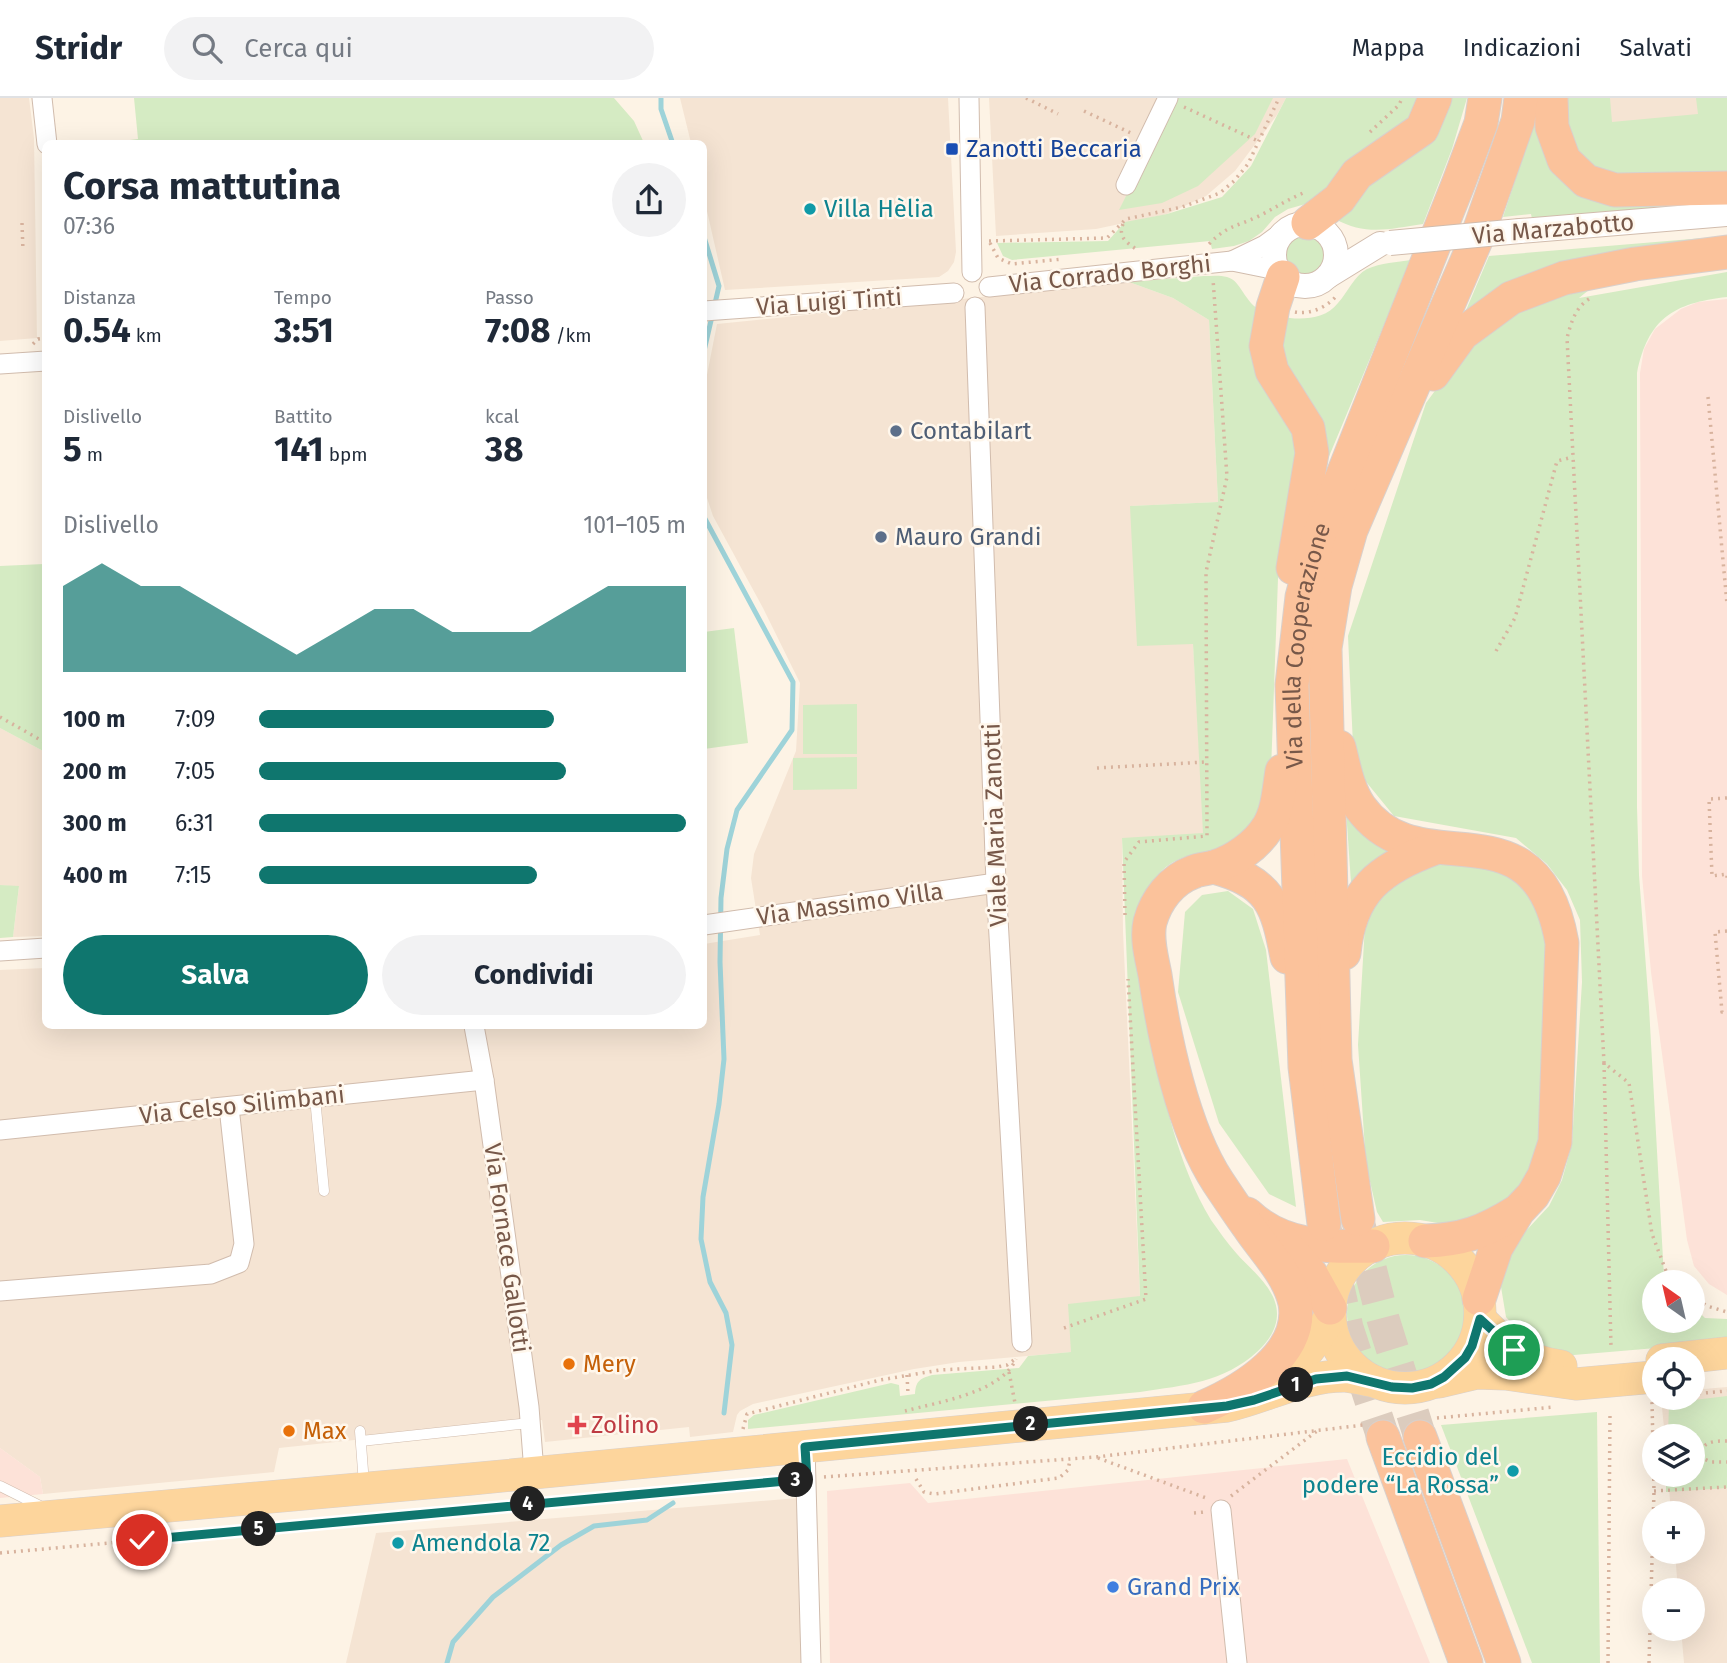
<!DOCTYPE html>
<html lang="it">
<head>
<meta charset="utf-8">
<style>
	:root { --surface:#fff; --page:#f2f2f3; --text:#1f2937; --muted:#747a83; --line:#e0e1e3; --accent:#0f766e }
	body { margin:0; font-family:"Fira Sans",sans-serif; background:var(--page); color:var(--text); height:100vh; display:flex; flex-direction:column; font-size:26px; white-space:nowrap }
	* { box-sizing:border-box; margin:0 }
	p { font-size:23px; color:var(--muted) }
	.icon { flex:none; width:38px; height:38px; fill:none; stroke:currentColor; stroke-width:2; stroke-linecap:round; stroke-linejoin:round }
	.map { position:relative; flex:1; overflow:hidden }
	.sheet { position:absolute; left:42px; top:42px; width:665px; height:889px; display:flex; flex-direction:column; background:var(--surface); border-radius:10px; box-shadow:0 7px 28px #0002 }
	.sheet>* { flex:none }
	.needle { width:46px; rotate:326deg }
	.fabs { position:absolute; left:1642px; top:1172px; display:grid; gap:14px }
	.fabs a { display:grid; place-items:center; width:63px; height:63px; border-radius:50%; background:var(--surface); box-shadow:0 7px 28px #0002; font-size:35px }
	.pin { position:absolute; display:grid; place-items:center; width:60px; height:60px; color:#fff; margin:-30px; border:4px solid #fff; border-radius:50%; box-shadow:0 2px 7px #0007 }
	.km { position:absolute; width:35px; height:35px; margin:-18px; border-radius:50%; background:#222; color:#fff; font-size:19px; line-height:35px; text-align:center }
	.round { display:grid; place-items:center; flex:none; width:74px; height:74px; border-radius:37px; background:var(--page) }
	.head { display:flex; align-items:center; justify-content:space-between; height:119px; padding:0 21px }
	h1 { font-size:38px; font-weight:700; line-height:52px }
	.figures { display:grid; grid-template-columns:repeat(3,1fr); gap:10px; height:119px; padding:7px 21px }
	.figures div { display:grid; align-content:center }
	.figures b { font-size:35px; font-weight:700 }
	.figures small { font-size:19px; font-weight:400 }
	.figures p { font-size:19px }
	.chart { height:196px; padding:14px 21px }
	.chart p { display:flex; justify-content:space-between }
	.chart svg { width:100%; height:126px; margin-top:7px; fill:var(--accent); opacity:.7 }
	.primary-button { display:flex; gap:14px; margin-top:auto; padding:14px 21px }
	.primary-button a { flex:1; height:80px; border-radius:42px; background:var(--accent); color:#fff; font-size:28px; font-weight:700; line-height:80px; text-align:center }
	.primary-button a+a { background:var(--page); color:var(--text) }
	ul { padding:0 21px; list-style:none; font-size:23px }
	li { display:grid; grid-template-columns:112px 84px 1fr; align-items:center; height:52px }
	li i { height:18px; border-radius:9px; background:var(--accent) }
	header { display:flex; align-items:center; gap:42px; box-sizing:border-box; height:98px; padding:0 35px; background:var(--surface); border-bottom:2px solid var(--line) }
	header strong { font-size:33px }
	nav { display:flex; gap:38px; margin-inline-start:auto; font-size:24px }
	.search { width:490px; height:63px; background:var(--page); display:flex; align-items:center; gap:18px; box-sizing:border-box; padding:0 24px; border-radius:38px; color:var(--muted); font-size:26px }
	.map>svg:first-child { display:block }
	.residential { fill:#f5e4d3 }
	.commercial { fill:#fde2d8 }
	.green { fill:#d5ebc3 }
	.lines { fill:none; stroke-linecap:round; stroke-linejoin:round }
	.stream { stroke:#9ed3d9; stroke-width:5 }
	.trunk-tunnel { stroke:#dcccbe; stroke-width:33; stroke-dasharray:33 17; stroke-linecap:butt }
	.service-casing { stroke:#d1bcad; stroke-width:11 }
	.minor-casing { stroke:#d1bcad; stroke-width:21 }
	.tertiary-casing { stroke:#d1bcad; stroke-width:26 }
	.primary-casing { stroke:#d9d0cc; stroke-width:33 }
	.trunk-casing { stroke:#d9d0cc; stroke-width:35 }
	.path { stroke:#d8b39e; stroke-width:3.5; stroke-dasharray:2 5; stroke-linecap:butt }
	.service { stroke:#fff; stroke-width:10 }
	.minor { stroke:#fff; stroke-width:19 }
	.tertiary { stroke:#fff; stroke-width:24 }
	.primary { stroke:#fdd59c; stroke-width:32 }
	.trunk { stroke:#fbc29b; stroke-width:33 }
	.tertiary-bridge-casing { stroke:#d1bcad; stroke-width:26; stroke-linecap:butt }
	.tertiary-bridge { stroke:#fff; stroke-width:24 }
	.route-casing { stroke:#fff; stroke-width:14 }
	.route { stroke:#0f766e; stroke-width:9 }
	.transit-dot { fill:#1a4fb4; stroke:#fff7ec; stroke-width:2.5 }
	.culture-dot { fill:#0f9aa8; stroke:#fff7ec; stroke-width:2.5 }
	.service-dot { fill:#5c6f8a; stroke:#fff7ec; stroke-width:2.5 }
	.food-dot { fill:#e8710a; stroke:#fff7ec; stroke-width:2.5 }
	.health-dot { fill:#e0444e; stroke:#fff7ec; stroke-width:2.5 }
	.shop-dot { fill:#3f7fe0; stroke:#fff7ec; stroke-width:2.5 }
	.labels { text-anchor:middle; dominant-baseline:central; stroke-width:5; stroke-linejoin:round; paint-order:stroke }
	.transit-label { font-size:24px; fill:#164399; stroke:#fff7ec; text-anchor:start }
	.culture-label { font-size:24px; fill:#0d838f; stroke:#fff7ec; text-anchor:start }
	.street-label { font-size:24px; fill:#775849; stroke:#fff7ec }
	.service-label { font-size:24px; fill:#4e5e75; stroke:#fff7ec; text-anchor:start }
	.food-label { font-size:24px; fill:#c56008; stroke:#fff7ec; text-anchor:start }
	.health-label { font-size:24px; fill:#be3a42; stroke:#fff7ec; text-anchor:start }
	.shop-label { font-size:24px; fill:#366cbe; stroke:#fff7ec; text-anchor:start }
</style>
</head>
<body>
<header>
<strong>Stridr</strong>
<div class="search"><svg class="icon" aria-label="search" viewBox="0 0 24 24"><circle cx="10" cy="10" r="6"/><path d="M15 15l6 6"/></svg>Cerca qui</div>
<nav><a>Mappa</a><a>Indicazioni</a><a>Salvati</a></nav>
</header>
<div class="map">
<svg width="1727" height="1565" viewBox="0 0 1727 1565">
	<rect width="100%" height="100%" fill="#fdf3e5"/>
	<g class="residential">
		<polygon points="0,0 29,0 34,40 37,240 0,243"/>
		<polygon points="680,0 948,0 956,154 954,164 948,173 939,179 725,192 704,100 704,46 691,45"/>
		<polygon points="989,0 1286,0 1277,17 1235,73 1206,98 1167,116 1096,131 996,138"/>
		<polygon points="1599,0 1727,0 1727,67 1607,76"/>
		<polygon points="1129,184 1173,200 1209,222 1218,404 1131,408 1193,545 1204,736 1122,741 1123,834 1140,1199 1071,1254 959,1264 914,1271 753,1306 740,1313 737,1317 733,1334 690,1339 689,1329 545,1344 542,1322 279,1350 274,1374 43,1396 40,1379 0,1350 0,872 45,870 46,928 704,928 704,846 760,837 751,780 754,756 796,653 800,585 763,510 713,418 704,391 704,292 717,226"/>
		<polygon points="0,630 45,654 45,838 13,839 19,789 0,787"/>
		<polygon points="1727,1289 1727,1565 1684,1565 1681,1531 1692,1531 1692,1493 1678,1493 1675,1454 1692,1454 1692,1416 1671,1416 1668,1377 1692,1377 1692,1339 1665,1339 1661,1300 1692,1300 1692,1292"/>
		<polygon points="810,1399 820,1565 346,1565 376,1435"/>
	</g>
	<g class="commercial">
		<polygon points="1727,201 1727,1197 1709,1186 1694,1168 1687,1142 1651,874 1642,778 1640,275 1644,251 1655,231 1681,211 1698,204"/>
		<polygon points="0,1350 40,1379 43,1396 0,1400"/>
		<polygon points="1347,1361 1430,1565 830,1565 827,1393 910,1385 928,1405"/>
	</g>
	<g class="green">
		<polygon points="134,0 614,0 634,23 644,45 106,45 138,41"/>
		<polygon points="1175,0 1273,0 1255,36 1198,88 1162,105 1119,112"/>
		<polygon points="1286,0 1421,0 1408,24 1309,105 1288,111 1275,119 1262,134 1249,143 1234,148 1212,151 1210,143 1012,162 1003,158 997,145 1108,143 1125,124 1167,116 1222,99 1251,68"/>
		<path d="M1445,0H1467L1452,51L1423,126C1389,131 1366,138 1335,121Z"/>
		<polygon points="1537,0 1549,59 1727,104 1532,121 1531,116 1503,119 1530,37"/>
		<polygon points="1563,0 1610,0 1612,24 1698,16 1696,0 1727,0 1727,76 1607,82 1574,55"/>
		<circle cx="1305" cy="156" r="20"/>
		<polygon points="1727,138 1727,141 1461,224 1489,158"/>
		<path d="M1411,162L1320,380L1283,271L1281,219C1301,222 1325,222 1338,205C1348,194 1354,178 1367,171C1381,165 1397,164 1411,162Z"/>
		<path d="M1727,174V199C1673,205 1648,221 1637,275V709L1639,777L1649,909L1664,1179L1670,1185H1654V1223H1692V1207L1705,1220L1727,1221V1244L1562,1258L1527,1243L1506,1219L1499,1177L1511,1149L1549,1108L1562,1082L1572,1046L1582,884L1580,822L1567,792L1547,766L1516,740L1394,718L1354,669L1348,538L1426,305L1468,248L1516,209L1600,183L1579,200Z"/>
		<path d="M1204,178C1211,178 1220,177 1227,179C1242,183 1243,204 1263,214L1300,351L1279,453L1271,673L1255,731C1245,738 1234,747 1224,752C1218,754 1209,754 1203,755C1185,757 1168,764 1157,778C1146,791 1137,809 1136,826C1133,865 1143,904 1151,941C1165,1003 1178,1067 1211,1122C1219,1133 1228,1146 1237,1156C1252,1173 1277,1191 1277,1216C1277,1231 1268,1244 1258,1253C1223,1285 1185,1287 1140,1294L748,1331V1322L754,1317L891,1285L899,1287L900,1298L915,1296C916,1283 919,1281 932,1277L1019,1270L1028,1258L1071,1254L1068,1206L1140,1198L1122,740L1203,735L1193,546L1137,548L1130,408L1218,404L1209,222L1173,200L1129,184Z"/>
		<polygon points="44,466 42,605 45,606 45,654 0,630 0,468"/>
		<polygon points="734,530 748,645 704,651 704,534"/>
		<polygon points="857,606 857,656 803,656 803,607"/>
		<polygon points="857,659 857,691 793,692 793,660"/>
		<polygon points="1346,711 1406,753 1352,800"/>
		<polygon points="1438,765 1501,767 1538,805 1550,840 1538,1055 1517,1094 1490,1118 1444,1126 1420,1122 1383,1124 1377,1114 1366,1066 1358,947 1365,827 1374,799 1397,779"/>
		<polygon points="0,787 19,788 13,839 0,840"/>
		<polygon points="1228,793 1253,811 1266,852 1296,1109 1269,1096 1219,1025 1178,894 1185,814 1202,797"/>
		<circle cx="1406" cy="1216" r="59"/>
		<polygon points="1727,1298 1727,1390 1666,1394 1666,1377 1692,1377 1692,1339 1668,1339 1669,1305"/>
		<polygon points="1597,1314 1600,1565 1532,1565 1441,1327"/>
	</g>
	<g class="lines">
		<g class="stream">
			<polyline points="661,0 661,11 673,46"/>
			<polyline points="704,139 719,188 704,253"/>
			<polyline points="704,419 793,584 792,632 737,712 727,751 721,800 720,864 724,961 719,1006 703,1099 701,1141 710,1184 726,1215 732,1247 724,1315"/>
			<polyline points="447,1565 453,1544 493,1499 561,1447 594,1428 647,1422 673,1405"/>
		</g>
		<g class="trunk-tunnel">
			<polyline points="1358,1123 1383,1221 1420,1339"/>
			<polyline points="1324,1126 1347,1230 1383,1339"/>
		</g>
		<defs>
			<g id="service">
				<polyline points="315,1000 324,1093"/>
				<polyline points="360,1333 364,1386"/>
				<polyline points="361,1343 530,1325"/>
				<polyline points="0,1388 42,1409"/>
			</g>
			<g id="minor">
				<polyline points="42,0 47,46"/>
				<polyline points="969,0 972,174"/>
				<polyline points="1126,87 1168,0"/>
				<polyline points="1232,163 1265,147 1284,133"/>
				<polyline points="989,189 1232,163 1277,172"/>
				<polyline points="975,209 996,785 1022,1244"/>
				<polyline points="704,213 954,195"/>
				<polyline points="0,266 46,263"/>
				<polyline points="704,827 996,785"/>
				<polyline points="0,853 46,850"/>
				<polyline points="474,928 484,982 529,1309 534,1374"/>
				<polyline points="0,1032 484,982"/>
				<polyline points="0,1193 211,1176 239,1165 244,1146 229,1009"/>
				<polyline points="805,1349 811,1565"/>
				<polyline points="1221,1412 1237,1565"/>
			</g>
			<g id="tertiary">
				<circle cx="1305" cy="157" r="31"/>
				<polyline points="1520,133 1727,116"/>
				<polyline points="1328,178 1380,146"/>
			</g>
			<g id="primary">
				<circle cx="1405" cy="1215" r="75"/>
				<path d="M1480,1221C1505,1247 1523,1263 1561,1268"/>
				<polyline points="1662,1262 1727,1255"/>
				<polyline points="1439,1284 1477,1275 1506,1276 1576,1286 1654,1279"/>
				<path d="M1272,1290C1299,1268 1313,1248 1330,1219"/>
				<path d="M0,1423L471,1381L1227,1308C1267,1299 1305,1277 1346,1278C1355,1279 1365,1282 1373,1283"/>
			</g>
			<g id="trunk">
				<polyline points="1551,0 1552,29 1564,62 1586,83 1615,92 1727,90"/>
				<polyline points="1308,125 1339,101 1357,76 1422,31 1435,0"/>
				<polyline points="1283,179 1273,209 1266,248 1272,273 1308,330 1312,355 1293,470"/>
				<polyline points="1433,276 1462,236 1511,200 1564,180 1635,166 1727,154"/>
				<path d="M1339,649C1344,669 1348,692 1360,709C1420,793 1536,696 1562,845L1555,1044L1544,1078L1533,1097L1518,1113L1496,1150L1479,1201"/>
				<path d="M1214,769C1270,784 1277,806 1287,859"/>
				<path d="M1344,855C1350,793 1380,770 1435,750"/>
				<path d="M1247,1116C1283,1150 1328,1149 1373,1148"/>
				<polyline points="1358,1121 1335,962 1325,550 1335,488 1351,432 1476,142 1518,23 1521,0"/>
				<path id="s1" d="M1324,1126L1305,969L1292,587L1302,499L1319,437L1459,84L1481,25L1485,0"/>
				<polyline points="1277,1137 1311,1176 1330,1210"/>
				<path d="M1425,1143C1462,1142 1484,1134 1516,1114"/>
				<path d="M1204,1309C1243,1292 1304,1256 1295,1205C1289,1176 1263,1151 1248,1128C1238,1114 1228,1099 1218,1084C1183,1031 1164,939 1155,877C1152,861 1146,841 1150,824C1156,802 1171,782 1193,774C1199,771 1207,771 1214,769C1234,763 1256,748 1268,729C1278,713 1279,691 1282,673"/>
				<polyline points="1383,1339 1466,1565"/>
				<polyline points="1420,1339 1504,1565"/>
			</g>
		</defs>
		<use href="#service" class="service-casing"/>
		<use href="#minor" class="minor-casing"/>
		<use href="#tertiary" class="tertiary-casing"/>
		<use href="#primary" class="primary-casing"/>
		<use href="#trunk" class="trunk-casing"/>
		<g class="path">
			<polyline points="1026,0 1058,16"/>
			<polyline points="1184,9 1258,43"/>
			<polyline points="1084,13 1133,36"/>
			<polyline points="1370,34 1399,7 1402,0"/>
			<polyline points="22,125 23,153"/>
			<path d="M1123,126C1117,140 1129,146 1139,153"/>
			<polyline points="989,143 1107,140 1126,121 1182,109 1220,95 1234,83 1248,66 1279,0"/>
			<polyline points="990,145 998,160 1012,166 1063,161"/>
			<path d="M1209,146C1228,127 1235,129 1257,119C1273,111 1287,102 1303,95"/>
			<path d="M1589,201C1575,210 1571,225 1567,240L1604,965L1629,985L1652,1136L1666,1173L1677,1185"/>
			<path d="M1295,214C1311,217 1329,208 1338,196"/>
			<polyline points="33,246 38,241 46,240"/>
			<polyline points="1708,299 1727,506"/>
			<polyline points="1496,553 1515,520 1557,363 1573,359"/>
			<polyline points="0,619 46,645"/>
			<polyline points="1097,670 1206,664"/>
			<polyline points="1727,700 1709,701 1712,778 1727,776 1727,780"/>
			<polyline points="1125,817 1124,764 1139,744 1207,738 1206,474 1227,379 1213,181"/>
			<polyline points="1727,833 1715,834 1722,914 1727,913"/>
			<polyline points="1604,965 1611,1249"/>
			<polyline points="1692,1198 1707,1208 1727,1214"/>
			<polyline points="1064,1230 1146,1201 1128,881"/>
			<polyline points="1009,1274 1015,1305"/>
			<polyline points="907,1277 908,1296"/>
			<polyline points="1692,1296 1727,1293"/>
			<path d="M905,1313C938,1304 1001,1295 1016,1261"/>
			<polyline points="1437,1320 1554,1309"/>
			<polyline points="743,1331 747,1316 880,1282 940,1272 997,1269 1007,1267 1014,1262"/>
			<path d="M1727,1343C1714,1343 1701,1343 1700,1359L1711,1364H1727"/>
			<polyline points="1098,1360 1209,1401"/>
			<polyline points="824,1379 1096,1359 1363,1327"/>
			<polyline points="916,1381 924,1394 934,1396 1059,1380 1068,1372 1070,1362"/>
			<polyline points="1654,1393 1727,1389"/>
			<polyline points="1231,1398 1317,1333"/>
			<polyline points="1194,1415 1205,1414"/>
			<polyline points="0,1455 788,1383"/>
			<polyline points="1608,1565 1610,1314"/>
			<polyline points="1649,1565 1654,1393 1652,1304"/>
		</g>
		<use href="#service" class="service"/>
		<use href="#minor" class="minor"/>
		<use href="#tertiary" class="tertiary"/>
		<use href="#primary" class="primary"/>
		<use href="#trunk" class="trunk"/>
		<defs>
			<polyline id="tertiary-bridge" points="1390,145 1520,133"/>
		</defs>
		<use href="#tertiary-bridge" class="tertiary-bridge-casing"/>
		<use href="#tertiary-bridge" class="tertiary-bridge"/>
	</g>
	<g class="lines">
		<defs>
			<polyline id="route" points="142,1442 807,1381 805,1349 1227,1308 1254,1302 1316,1281 1347,1278 1392,1289 1412,1290 1431,1286 1444,1279 1465,1260 1472,1248 1480,1221 1514,1252"/>
		</defs>
		<use href="#route" class="route-casing"/>
		<use href="#route" class="route"/>
	</g>
	<rect class="transit-dot" x="945" y="44" width="14" height="14" rx="3.5"/>
	<g class="culture-dot">
		<circle cx="810" cy="111" r="7"/>
		<circle cx="1513" cy="1373" r="7"/>
		<circle cx="398" cy="1445" r="7"/>
	</g>
	<g class="service-dot">
		<circle cx="896" cy="333" r="7"/>
		<circle cx="881" cy="439" r="7"/>
	</g>
	<g class="food-dot">
		<circle cx="569" cy="1266" r="7"/>
		<circle cx="289" cy="1333" r="7"/>
	</g>
	<path class="health-dot" d="M573.5 1316.5h7v7h7v7h-7v7h-7v-7h-7v-7h7z"/>
	<circle class="shop-dot" cx="1113" cy="1489" r="7"/>
	<g class="labels">
		<g class="transit-label">
			<text x="966" y="51">Zanotti Beccaria</text>
		</g>
		<g class="culture-label">
			<text x="824" y="111">Villa Hèlia</text>
			<text x="1499" y="1359" text-anchor="end">Eccidio del<tspan x="1499" dy="28">podere “La Rossa”</tspan></text>
			<text x="412" y="1445">Amendola 72</text>
		</g>
		<g class="street-label">
			<text transform="translate(1553 131) rotate(-5)">Via Marzabotto</text>
			<text transform="translate(1110 176) rotate(-6)">Via Corrado Borghi</text>
			<text transform="translate(829 204) rotate(-4)">Via Luigi Tinti</text>
			<text stroke="none"><textPath href="#s1" startOffset="581">Via della Cooperazione</textPath></text>
			<text transform="translate(995 727) rotate(-92)">Viale Maria Zanotti</text>
			<text transform="translate(850 806) rotate(-8)">Via Massimo Villa</text>
			<text transform="translate(242 1007) rotate(-6)">Via Celso Silimbani</text>
			<text transform="translate(507 1150) rotate(82)">Via Fornace Gallotti</text>
		</g>
		<g class="service-label">
			<text x="910" y="333">Contabilart</text>
			<text x="895" y="439">Mauro Grandi</text>
		</g>
		<g class="food-label">
			<text x="583" y="1266">Mery</text>
			<text x="303" y="1333">Max</text>
		</g>
		<g class="health-label">
			<text x="591" y="1327">Zolino</text>
		</g>
		<g class="shop-label">
			<text x="1127" y="1489">Grand Prix</text>
		</g>
	</g>
</svg>
<div class="fabs">
<a><svg class="needle" viewBox="-14 -14 28 28"><path d="M0-13l5 13h-10z" fill="#e53935"/><path d="M0 13l5-13h-10z" fill="#747a83"/></svg></a>
<a><svg class="icon" aria-label="locate" viewBox="0 0 24 24"><circle cx="12" cy="12" r="6"/><path d="M12 2v4M12 18v4M2 12h4M18 12h4"/></svg></a>
<a><svg class="icon" aria-label="layers" viewBox="0 0 24 24"><path d="M12 4l9 5-9 5-9-5zM3 14l9 5 9-5"/></svg></a>
<a>+</a>
<a>−</a>
</div>
<div class="pin" style="left:1514px;top:1252px;background:#1e9e55"><svg class="icon" aria-label="arrive" viewBox="0 0 24 24"><path d="M6 21V4h12l-3 4 3 4H6"/></svg></div>
<div class="pin" style="left:142px;top:1442px;background:#d93025"><svg class="icon" aria-label="check" viewBox="0 0 24 24"><path d="M5 12l5 5 9-10"/></svg></div>
<b class="km" style="left:1296px;top:1287px">1</b>
<b class="km" style="left:1031px;top:1326px">2</b>
<b class="km" style="left:796px;top:1382px">3</b>
<b class="km" style="left:528px;top:1406px">4</b>
<b class="km" style="left:259px;top:1431px">5</b>
<section class="sheet">
<div class="head"><div><h1>Corsa mattutina</h1><p>07:36</p></div><a class="round"><svg class="icon" aria-label="share" viewBox="0 0 24 24"><path d="M12 15V3M7 8l5-5 5 5M5 13v7h14v-7"/></svg></a></div>
<div class="figures">
<div><p>Distanza</p><b>0.54<small> km</small></b></div>
<div><p>Tempo</p><b>3:51</b></div>
<div><p>Passo</p><b>7:08<small> /km</small></b></div>
</div>
<div class="figures">
<div><p>Dislivello</p><b>5<small> m</small></b></div>
<div><p>Battito</p><b>141<small> bpm</small></b></div>
<div><p>kcal</p><b>38</b></div>
</div>
<div class="chart"><p><span>Dislivello</span>101–105 m</p>
<svg viewBox="0 0 160 44" preserveAspectRatio="none"><path d="M0 44V14L10 6L20 14L30 14L40 22L50 30L60 38L70 30L80 22L90 22L100 30L110 30L120 30L130 22L140 14L150 14L160 14V44z"/></svg>
</div>
<ul>
<li><b>100 m</b>7:09<i style="width:69%"></i></li>
<li><b>200 m</b>7:05<i style="width:72%"></i></li>
<li><b>300 m</b>6:31<i style="width:100%"></i></li>
<li><b>400 m</b>7:15<i style="width:65%"></i></li>
</ul>
<div class="primary-button"><a>Salva</a><a>Condividi</a></div>
</section>
</div>
</body>
</html>
